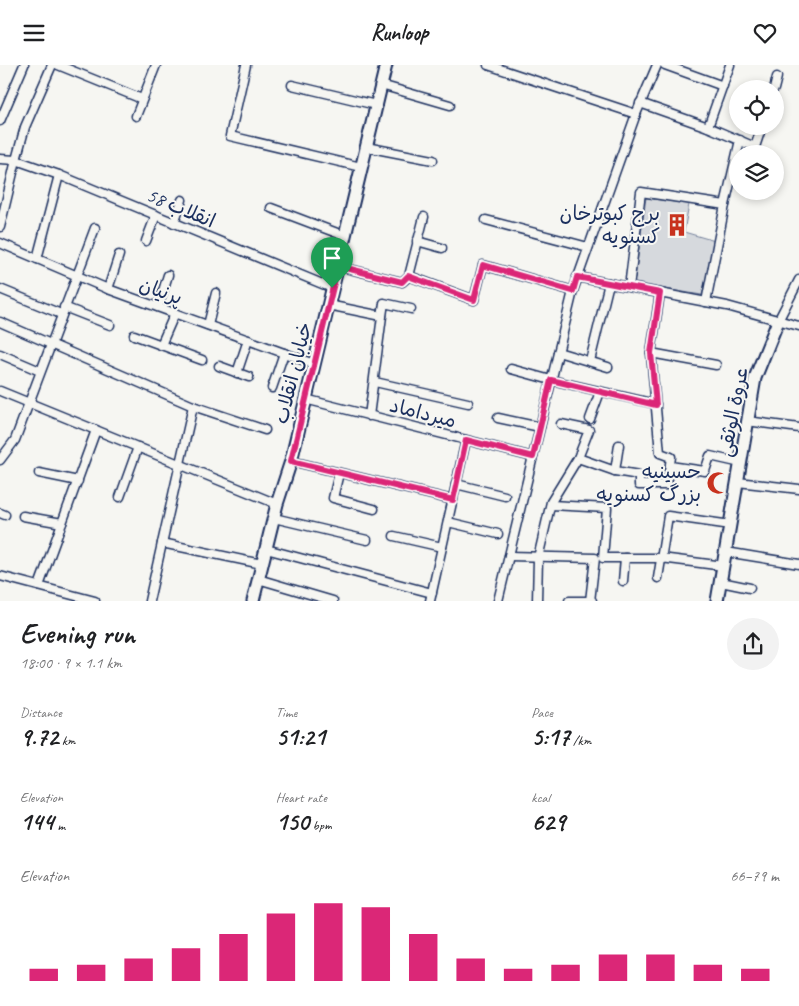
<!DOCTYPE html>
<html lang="en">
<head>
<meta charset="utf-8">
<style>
	:root { --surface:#fff; --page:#f2f2f2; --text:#202124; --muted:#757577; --accent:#db2777 }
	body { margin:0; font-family:Caveat,"Playpen Sans Arabic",sans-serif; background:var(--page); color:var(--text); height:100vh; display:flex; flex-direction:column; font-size:19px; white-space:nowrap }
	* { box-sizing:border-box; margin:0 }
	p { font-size:16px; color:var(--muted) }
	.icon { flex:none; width:28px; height:28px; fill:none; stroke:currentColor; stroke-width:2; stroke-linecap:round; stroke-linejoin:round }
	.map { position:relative; height:536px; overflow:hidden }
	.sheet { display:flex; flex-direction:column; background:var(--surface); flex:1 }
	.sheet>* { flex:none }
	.buttons { position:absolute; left:729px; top:15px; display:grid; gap:10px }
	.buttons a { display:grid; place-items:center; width:55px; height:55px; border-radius:50%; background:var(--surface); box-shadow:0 2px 8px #0003; font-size:25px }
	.pin { position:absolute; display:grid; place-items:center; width:42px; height:42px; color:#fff; margin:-51px -21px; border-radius:50% 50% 50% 0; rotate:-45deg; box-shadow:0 0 5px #0007 }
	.pin .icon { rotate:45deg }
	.round { display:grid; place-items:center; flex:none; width:52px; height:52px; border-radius:26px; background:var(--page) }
	.headline { display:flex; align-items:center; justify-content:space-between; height:85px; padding:0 20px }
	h1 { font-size:28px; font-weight:700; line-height:38px }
	.metrics { display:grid; grid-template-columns:repeat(3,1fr); gap:8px; height:85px; padding:5px 20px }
	.metrics div { display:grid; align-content:center }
	.metrics b { font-size:25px; font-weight:700 }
	.metrics small { font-size:14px; font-weight:400 }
	.metrics p { font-size:14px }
	.chart { height:140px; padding:10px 20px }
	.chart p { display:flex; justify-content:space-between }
	.chart svg { width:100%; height:90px; margin-top:5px; stroke:var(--accent); stroke-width:6 }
	header { display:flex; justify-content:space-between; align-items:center; height:65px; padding:0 20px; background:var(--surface); font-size:22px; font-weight:700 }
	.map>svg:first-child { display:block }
	.green { fill:#d6d9dd; stroke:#78849e }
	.building { fill:#c0c4cd; stroke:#1b2f5e }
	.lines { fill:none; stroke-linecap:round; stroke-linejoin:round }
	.street-casing { stroke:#1b2f5e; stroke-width:11 }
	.secondary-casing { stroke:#1b2f5e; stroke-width:15 }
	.street { stroke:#f6f6f2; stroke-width:8 }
	.secondary { stroke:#f6f6f2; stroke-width:11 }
	.route-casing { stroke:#fff; stroke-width:10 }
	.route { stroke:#db2777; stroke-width:6 }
	.labels { text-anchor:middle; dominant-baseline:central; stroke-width:4; stroke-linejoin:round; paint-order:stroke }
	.street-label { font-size:20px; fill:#1b2f5e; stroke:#f6f6f2 }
	.poi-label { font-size:20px; fill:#1b2f5e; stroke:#f6f6f2; text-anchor:end }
</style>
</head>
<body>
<header><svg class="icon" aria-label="menu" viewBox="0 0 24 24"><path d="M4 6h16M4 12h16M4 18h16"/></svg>Runloop<svg class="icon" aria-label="heart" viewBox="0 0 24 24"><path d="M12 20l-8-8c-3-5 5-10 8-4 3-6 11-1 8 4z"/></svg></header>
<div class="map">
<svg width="799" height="536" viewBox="0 0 799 536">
	<rect width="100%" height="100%" fill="#f6f6f2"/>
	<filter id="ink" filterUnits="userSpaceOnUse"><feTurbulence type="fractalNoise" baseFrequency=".02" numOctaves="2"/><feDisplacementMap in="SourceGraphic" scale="10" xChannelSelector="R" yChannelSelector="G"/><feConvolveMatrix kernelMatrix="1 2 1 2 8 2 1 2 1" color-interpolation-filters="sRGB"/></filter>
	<g filter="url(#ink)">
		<polygon class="green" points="646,133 689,139 684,167 715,176 702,230 634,219"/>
		<circle class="building" cx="677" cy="161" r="4.5"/>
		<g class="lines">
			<defs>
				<g id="street">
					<polyline points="58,0 142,34"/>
					<polyline points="246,0 230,71 361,102"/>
					<polyline points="488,0 636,49"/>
					<polyline points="665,0 723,21"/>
					<polyline points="292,20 376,40"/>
					<polyline points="381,20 450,40"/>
					<polyline points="774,24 777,12"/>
					<polyline points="640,38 708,62 755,82 762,61"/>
					<polyline points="136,51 156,0"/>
					<polyline points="0,56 24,0"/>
					<polyline points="708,62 730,0"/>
					<polyline points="366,82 433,95"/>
					<polyline points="0,94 16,95 59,110 332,223"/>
					<polyline points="725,140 740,75"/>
					<polyline points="271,143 345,171"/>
					<polyline points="486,155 588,182"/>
					<polyline points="174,158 182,135"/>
					<polyline points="0,162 16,95 25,62 52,0"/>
					<polyline points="146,176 156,150"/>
					<polyline points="417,176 442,183"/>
					<polyline points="0,178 108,224 314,299"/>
					<polyline points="37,194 59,110"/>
					<polyline points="337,201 402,217 409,211 474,235 483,200 573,226"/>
					<polyline points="409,211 424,152"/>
					<polyline points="577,212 727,241 799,261"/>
					<polyline points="629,222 641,127 725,140 706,237"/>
					<polyline points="0,224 61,249"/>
					<polyline points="108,224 119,190"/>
					<polyline points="328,240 382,251 369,351"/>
					<polyline points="64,242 110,260"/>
					<polyline points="158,242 168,210"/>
					<polyline points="382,251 384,238 411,244"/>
					<polyline points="778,256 799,215"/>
					<polyline points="0,257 193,341 265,365"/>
					<polyline points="208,260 216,228"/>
					<polyline points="134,270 202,295"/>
					<polyline points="161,280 175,248"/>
					<polyline points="558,287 608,302"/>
					<polyline points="651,288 716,300"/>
					<polyline points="0,289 40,306"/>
					<polyline points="590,296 609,218"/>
					<polyline points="219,301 249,312"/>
					<polyline points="511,304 551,315 656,339"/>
					<polyline points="237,308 248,275"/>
					<polyline points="375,317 468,338"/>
					<polyline points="272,323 284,288"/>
					<polyline points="0,326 277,439"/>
					<polyline points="305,334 533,392"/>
					<polyline points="498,353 540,362"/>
					<polyline points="590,354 600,327"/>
					<polyline points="747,356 799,363"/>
					<polyline points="578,393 615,406 639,410 639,420 667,420 671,392 660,388 651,288 660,228"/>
					<polyline points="0,395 15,375 95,163"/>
					<polyline points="291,396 453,435"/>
					<polyline points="670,401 705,406 710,391 741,398"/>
					<polyline points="615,406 619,380"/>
					<polyline points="39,408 78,416"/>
					<polyline points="339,408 333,433 374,444"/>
					<polyline points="738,417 799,424"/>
					<polyline points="456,419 505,431"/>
					<polyline points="120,432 138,382"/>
					<polyline points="551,440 607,443 603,493 661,493 724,501"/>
					<polyline points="0,448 5,450"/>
					<polyline points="23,451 62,458"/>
					<polyline points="274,453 367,475"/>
					<polyline points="448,457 498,469"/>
					<polyline points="394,471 442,482"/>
					<polyline points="162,478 262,499"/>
					<polyline points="266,484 432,528"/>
					<polyline points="726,487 799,499"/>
					<polyline points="509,491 595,493 590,536"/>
					<polyline points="0,511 95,536"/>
					<polyline points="658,513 668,451 731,460"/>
					<polyline points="258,514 333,536"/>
					<polyline points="623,516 625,493"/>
					<polyline points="721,517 750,523"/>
					<polyline points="39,521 96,365"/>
					<polyline points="149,536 193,341"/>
					<polyline points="430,536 466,375"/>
					<polyline points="498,536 573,226 636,49 657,0"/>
					<polyline points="537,536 538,493 551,437 578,393 589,365 561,359"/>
					<polyline points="569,536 592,536"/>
				</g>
				<g id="secondary">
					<polyline points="253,536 277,439 291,396 386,0"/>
					<polyline points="717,536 755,313 778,256"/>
				</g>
			</defs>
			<use href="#street" class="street-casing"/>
			<use href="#secondary" class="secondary-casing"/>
			<use href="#street" class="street"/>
			<use href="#secondary" class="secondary"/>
		</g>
	</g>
	<g class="lines" filter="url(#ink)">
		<defs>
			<polygon id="route" points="483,200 573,226 577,212 660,228 651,288 656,340 551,315 533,392 466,375 453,435 291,396 338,201 402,217 408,211 474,235"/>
		</defs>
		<use href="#route" class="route-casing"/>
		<use href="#route" class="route"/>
	</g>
	<defs>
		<symbol id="building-bare" viewBox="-9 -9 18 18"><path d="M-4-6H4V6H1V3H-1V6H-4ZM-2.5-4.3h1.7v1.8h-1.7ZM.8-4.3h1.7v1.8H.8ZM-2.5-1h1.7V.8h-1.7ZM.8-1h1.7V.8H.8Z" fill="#c8321e" stroke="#f6f6f2" stroke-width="2.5" paint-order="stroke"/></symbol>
		<symbol id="mosque-bare" viewBox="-9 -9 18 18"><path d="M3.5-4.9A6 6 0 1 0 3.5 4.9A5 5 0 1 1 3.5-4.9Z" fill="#c8321e" stroke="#f6f6f2" stroke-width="2.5" paint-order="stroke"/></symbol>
	</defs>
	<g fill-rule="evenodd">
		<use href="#building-bare" x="661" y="144" width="32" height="32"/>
		<use href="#mosque-bare" x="702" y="402" width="32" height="32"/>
	</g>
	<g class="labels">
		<g class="street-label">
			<text transform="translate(181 143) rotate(23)">انقلاب 58</text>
			<text transform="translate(161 226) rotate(20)">پرنیان</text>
			<text transform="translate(293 308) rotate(-76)">خیابان انقلاب</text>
			<text transform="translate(733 347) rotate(-79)">عروة الوثقی</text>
			<text transform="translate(423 348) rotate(14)">میرداماد</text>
		</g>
		<g class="poi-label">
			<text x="660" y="148">برج کبوترخان<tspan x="660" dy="23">کسنویه</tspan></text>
			<text x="701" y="406">حسینیه<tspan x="701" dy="23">بزرگ کسنویه</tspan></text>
		</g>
	</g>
</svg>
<div class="buttons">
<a><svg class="icon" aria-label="locate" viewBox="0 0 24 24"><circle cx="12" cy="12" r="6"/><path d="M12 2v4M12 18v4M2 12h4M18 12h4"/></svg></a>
<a><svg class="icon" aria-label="layers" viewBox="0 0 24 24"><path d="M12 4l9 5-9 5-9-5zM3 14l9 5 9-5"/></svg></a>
</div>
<div class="pin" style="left:332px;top:223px;background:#1e9e55"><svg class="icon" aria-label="arrive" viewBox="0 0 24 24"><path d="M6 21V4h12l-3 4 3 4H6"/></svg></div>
</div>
<section class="sheet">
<div class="headline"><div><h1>Evening run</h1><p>18:00 · 9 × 1.1 km</p></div><a class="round"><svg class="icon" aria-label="share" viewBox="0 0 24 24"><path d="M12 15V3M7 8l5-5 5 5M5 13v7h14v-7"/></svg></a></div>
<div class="metrics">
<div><p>Distance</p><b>9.72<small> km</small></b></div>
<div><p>Time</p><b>51:21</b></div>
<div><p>Pace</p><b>5:17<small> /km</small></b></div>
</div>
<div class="metrics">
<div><p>Elevation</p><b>144<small> m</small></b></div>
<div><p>Heart rate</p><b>150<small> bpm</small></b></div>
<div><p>kcal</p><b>629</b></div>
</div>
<div class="chart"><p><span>Elevation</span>66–79 m</p>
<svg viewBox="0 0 160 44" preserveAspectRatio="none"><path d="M5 44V38M15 44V36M25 44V33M35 44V28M45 44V21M55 44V11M65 44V6M75 44V8M85 44V21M95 44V33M105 44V38M115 44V36M125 44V31M135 44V31M145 44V36M155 44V38"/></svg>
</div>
</section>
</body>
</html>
